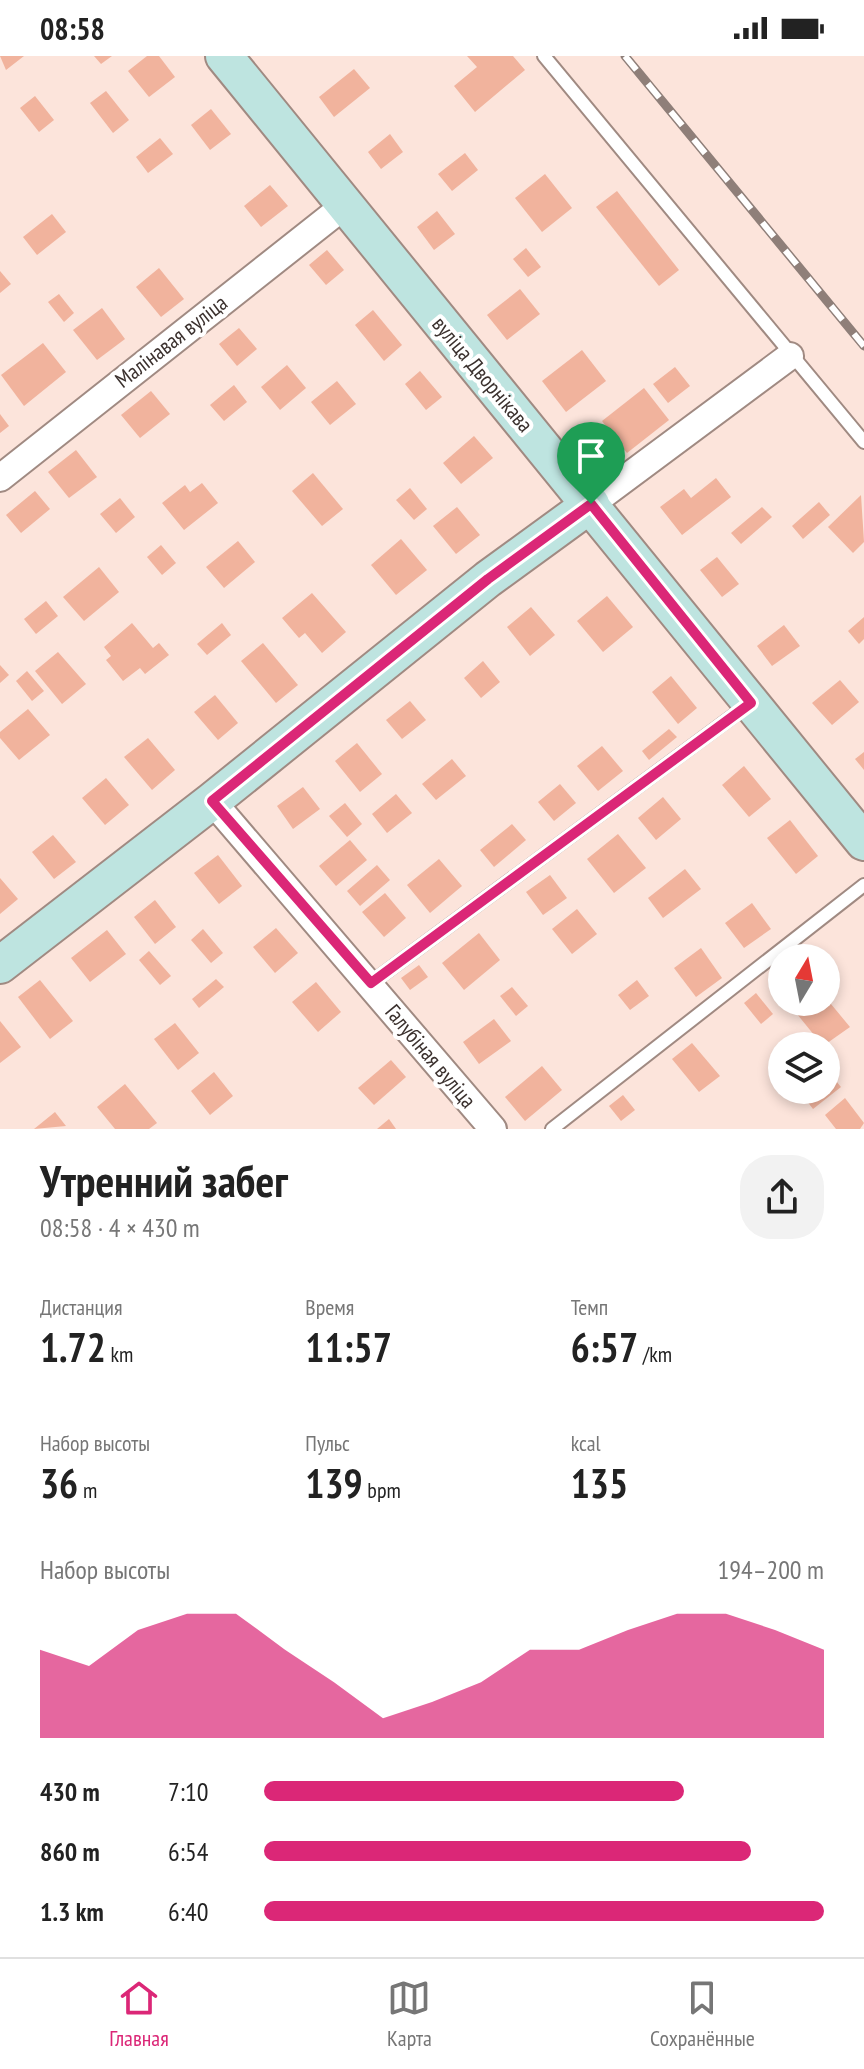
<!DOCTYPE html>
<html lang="ru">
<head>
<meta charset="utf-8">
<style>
	:root { --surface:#fff; --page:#f2f2f2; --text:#222; --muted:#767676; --line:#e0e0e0; --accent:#db2777 }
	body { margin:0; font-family:"PT Sans Narrow",sans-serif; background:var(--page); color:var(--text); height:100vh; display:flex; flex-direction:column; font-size:30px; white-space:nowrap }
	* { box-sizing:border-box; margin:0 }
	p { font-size:26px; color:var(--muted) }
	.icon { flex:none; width:44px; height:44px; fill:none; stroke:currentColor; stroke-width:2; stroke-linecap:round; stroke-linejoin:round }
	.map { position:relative; height:1073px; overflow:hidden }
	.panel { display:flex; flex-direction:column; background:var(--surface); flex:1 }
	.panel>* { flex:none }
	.needle { width:52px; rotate:10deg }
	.controls { position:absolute; left:768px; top:888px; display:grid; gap:16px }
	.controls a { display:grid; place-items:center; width:72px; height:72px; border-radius:50%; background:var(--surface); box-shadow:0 4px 12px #0003; font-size:40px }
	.pin { position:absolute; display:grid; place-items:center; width:68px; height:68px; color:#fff; margin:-82px -34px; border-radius:50% 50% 50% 0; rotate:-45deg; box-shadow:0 0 8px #0007 }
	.pin .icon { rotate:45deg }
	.round { display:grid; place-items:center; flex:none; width:84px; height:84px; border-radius:32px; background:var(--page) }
	.head { display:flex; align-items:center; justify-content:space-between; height:136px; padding:0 40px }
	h1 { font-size:44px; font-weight:700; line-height:60px }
	.metrics { display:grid; grid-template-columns:repeat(3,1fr); gap:12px; height:136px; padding:8px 40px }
	.metrics div { display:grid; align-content:center }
	.metrics b { font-size:40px; font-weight:700 }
	.metrics small { font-size:22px; font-weight:400 }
	.metrics p { font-size:22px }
	.chart { height:224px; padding:16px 40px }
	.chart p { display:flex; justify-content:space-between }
	.chart svg { width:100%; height:144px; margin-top:8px; fill:var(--accent); opacity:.7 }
	ul { padding:0 40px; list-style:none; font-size:26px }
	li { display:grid; grid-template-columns:128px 96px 1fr; align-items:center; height:60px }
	li i { height:20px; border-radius:10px; background:var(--accent) }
	.status { display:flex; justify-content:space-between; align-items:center; height:56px; padding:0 40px; background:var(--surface); direction:ltr }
	.status svg { height:22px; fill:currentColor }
	.tab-bar { display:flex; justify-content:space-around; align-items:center; height:112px; border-top:2px solid var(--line); background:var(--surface); font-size:22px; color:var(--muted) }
	.tab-bar a { display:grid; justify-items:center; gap:4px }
	.tab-bar .current { color:var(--accent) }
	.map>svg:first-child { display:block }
	.building { fill:#f1b39d }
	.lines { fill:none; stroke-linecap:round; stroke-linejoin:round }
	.lane-casing { stroke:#a08a82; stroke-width:16 }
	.street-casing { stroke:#a08a82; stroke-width:30 }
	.secondary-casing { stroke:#a08a82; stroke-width:40 }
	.lane { stroke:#fff; stroke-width:12 }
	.street { stroke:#fff; stroke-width:26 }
	.secondary { stroke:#bee4e0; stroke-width:36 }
	.rail-casing { stroke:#8f7f79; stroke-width:9 }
	.rail { stroke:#fff; stroke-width:6; stroke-dasharray:18; stroke-linecap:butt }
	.route-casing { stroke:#fff; stroke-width:16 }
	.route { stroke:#db2777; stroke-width:10 }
	.labels { text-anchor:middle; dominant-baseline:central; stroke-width:8; stroke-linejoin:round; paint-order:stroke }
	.street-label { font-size:22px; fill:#3b312e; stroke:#fff }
</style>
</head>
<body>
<div class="status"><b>08:58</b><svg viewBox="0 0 49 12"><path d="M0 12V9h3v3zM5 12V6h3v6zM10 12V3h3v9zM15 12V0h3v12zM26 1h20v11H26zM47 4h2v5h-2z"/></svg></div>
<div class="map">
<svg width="864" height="1073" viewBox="0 0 864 1073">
	<rect width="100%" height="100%" fill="#fce4db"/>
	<g class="building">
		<polygon points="0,0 24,0 6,14"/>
		<polygon points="94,0 112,0 101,8"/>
		<polygon points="147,0 159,0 175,21 149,41 128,15"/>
		<polygon points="467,0 513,0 525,14 475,56 454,30 477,11"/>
		<polygon points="354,13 370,32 334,61 319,41"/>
		<polygon points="106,35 129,64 113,77 90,47"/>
		<polygon points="35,40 54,64 39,76 20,52"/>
		<polygon points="211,53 231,78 210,94 191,69"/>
		<polygon points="390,78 403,96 381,113 368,96"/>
		<polygon points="160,82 173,98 148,117 136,101"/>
		<polygon points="465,97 478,114 452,135 438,118"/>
		<polygon points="545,118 572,152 542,176 515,142"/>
		<polygon points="270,129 288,150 261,171 244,150"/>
		<polygon points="617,135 679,214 659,230 596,151"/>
		<polygon points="437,155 455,178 434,194 417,171"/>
		<polygon points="52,158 66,176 37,199 23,181"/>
		<polygon points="526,192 541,211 528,221 513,203"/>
		<polygon points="327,194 344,214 326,229 309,209"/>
		<polygon points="159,212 184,243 161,261 136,231"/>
		<polygon points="0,215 11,228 0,237"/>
		<polygon points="520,233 540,258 507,284 487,259"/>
		<polygon points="59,238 74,257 64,266 48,246"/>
		<polygon points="102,252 125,283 97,304 73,274"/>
		<polygon points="373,254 402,289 384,305 355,269"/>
		<polygon points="239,272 257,293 237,310 219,288"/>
		<polygon points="43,287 66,316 24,350 1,319"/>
		<polygon points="582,294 606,325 566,356 542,325"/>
		<polygon points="287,309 306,332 280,354 261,331"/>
		<polygon points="675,311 690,330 668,347 653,328"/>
		<polygon points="420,315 442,341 426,354 405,328"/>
		<polygon points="337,325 356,348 330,369 311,346"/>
		<polygon points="234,329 247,346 224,365 210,349"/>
		<polygon points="644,332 669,364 627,397 602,365"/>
		<polygon points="151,335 170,358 140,382 121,359"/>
		<polygon points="0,358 9,370 0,377"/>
		<polygon points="474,380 493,402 461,428 443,407"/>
		<polygon points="76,394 97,421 69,442 48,416"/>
		<polygon points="313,417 343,453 322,470 292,435"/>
		<polygon points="716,422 731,441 682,479 660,451 684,433 691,442"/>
		<polygon points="202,427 218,447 184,474 162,447 185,429 190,436"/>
		<polygon points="410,432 427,453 414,464 396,444"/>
		<polygon points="35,435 50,453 21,477 6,459"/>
		<polygon points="861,439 864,486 853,497 828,471"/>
		<polygon points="120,442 135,461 116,477 100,458"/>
		<polygon points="819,446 830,459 803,483 792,470"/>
		<polygon points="457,451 480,479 456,498 433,470"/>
		<polygon points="762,451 772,461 741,488 731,477"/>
		<polygon points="401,483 427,514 396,539 371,509"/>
		<polygon points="238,485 255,506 224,532 206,511"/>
		<polygon points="161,489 176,507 162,519 147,501"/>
		<polygon points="717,501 739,528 722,541 700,514"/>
		<polygon points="99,511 119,536 84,565 63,541"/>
		<polygon points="312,537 346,576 322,597 305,577 299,582 282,562"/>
		<polygon points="607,540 633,571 603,596 577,565"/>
		<polygon points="46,545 58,560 36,578 24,563"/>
		<polygon points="531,551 555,579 530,600 507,571"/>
		<polygon points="864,561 864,583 859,588 848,575"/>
		<polygon points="132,567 153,592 159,587 169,599 145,618 140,612 123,625 106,604 111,600 104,591"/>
		<polygon points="222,567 231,579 207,599 197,588"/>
		<polygon points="784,569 800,590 772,610 757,590"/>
		<polygon points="263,587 298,629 276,647 241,605"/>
		<polygon points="58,596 86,628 62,648 35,615"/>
		<polygon points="483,605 500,626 481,642 464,622"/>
		<polygon points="0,609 9,619 0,627"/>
		<polygon points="27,615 44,635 32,645 16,625"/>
		<polygon points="671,620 697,652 678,668 652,636"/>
		<polygon points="840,624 859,646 832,669 812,647"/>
		<polygon points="215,639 238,667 218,684 194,656"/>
		<polygon points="410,645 426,664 402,683 386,664"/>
		<polygon points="28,653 50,679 19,704 0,682 0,676"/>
		<polygon points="669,673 677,681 649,704 642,695"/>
		<polygon points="148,682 175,714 152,734 124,701"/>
		<polygon points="357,687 382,718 360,736 335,705"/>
		<polygon points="602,690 623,715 598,735 577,710"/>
		<polygon points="864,696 864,714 855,703"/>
		<polygon points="452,703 466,720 436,744 422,728"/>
		<polygon points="744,710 771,743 749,761 722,729"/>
		<polygon points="106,722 129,749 105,769 82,742"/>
		<polygon points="560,728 576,747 554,765 538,746"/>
		<polygon points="303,731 320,753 293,773 277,750"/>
		<polygon points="396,738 412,757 387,777 372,758"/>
		<polygon points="663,741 681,763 656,784 638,762"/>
		<polygon points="345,747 362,768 347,781 329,760"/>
		<polygon points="790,764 818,800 796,818 767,782"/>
		<polygon points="512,768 526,784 494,811 480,794"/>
		<polygon points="618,778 646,812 614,837 587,803"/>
		<polygon points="53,779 76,806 54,823 32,796"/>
		<polygon points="350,784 367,804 336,830 319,810"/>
		<polygon points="218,799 242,830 219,848 194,817"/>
		<polygon points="439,803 462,830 430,857 407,829"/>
		<polygon points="377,809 390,824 360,850 347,835"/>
		<polygon points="685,813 701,833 663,862 648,842"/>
		<polygon points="550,819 567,842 543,859 526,836"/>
		<polygon points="0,822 18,843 0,858"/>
		<polygon points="385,837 406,862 384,881 362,856"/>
		<polygon points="155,844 176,871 155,888 134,861"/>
		<polygon points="752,847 771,873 744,892 725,867"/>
		<polygon points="577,853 597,878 572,898 552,873"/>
		<polygon points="276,872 298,897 275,917 253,891"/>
		<polygon points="203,873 223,897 211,907 191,884"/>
		<polygon points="107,874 126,898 90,926 71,902"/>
		<polygon points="479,877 500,904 464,934 442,907"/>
		<polygon points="701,892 722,922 696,941 674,912"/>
		<polygon points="149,895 171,920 160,929 139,904"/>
		<polygon points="419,909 428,921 410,934 401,922"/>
		<polygon points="216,923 224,931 199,952 192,943"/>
		<polygon points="40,924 73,965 50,983 18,941"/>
		<polygon points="637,924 649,940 630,954 618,939"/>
		<polygon points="316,926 341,956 318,976 292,946"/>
		<polygon points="512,931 528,950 516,960 500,940"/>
		<polygon points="756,937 773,958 761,968 744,947"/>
		<polygon points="826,942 850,971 823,990 797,958 811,946 826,946"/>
		<polygon points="494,963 511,985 479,1008 463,986"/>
		<polygon points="0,965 21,991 0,1007"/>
		<polygon points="175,967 199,997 178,1014 154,983"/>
		<polygon points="692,987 720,1020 699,1036 672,1003"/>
		<polygon points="391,1004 406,1021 374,1049 358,1032"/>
		<polygon points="542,1010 562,1034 525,1065 505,1041"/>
		<polygon points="826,1013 841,1031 813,1053 800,1036 826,1034"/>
		<polygon points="214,1016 233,1040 210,1059 191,1035"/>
		<polygon points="125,1028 157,1067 149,1073 115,1073 97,1051"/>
		<polygon points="623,1039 635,1054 621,1065 609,1050"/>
		<polygon points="845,1042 864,1067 860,1073 836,1073 825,1059"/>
		<polygon points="55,1056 66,1070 34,1073"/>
		<polygon points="389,1063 396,1073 377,1073"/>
	</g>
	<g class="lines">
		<defs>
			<g id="lane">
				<polyline points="544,0 864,386"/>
				<polyline points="371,927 748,649"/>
				<polyline points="552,1073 864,829"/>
			</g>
			<g id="street">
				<polyline points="0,422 344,150"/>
				<polyline points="591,448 790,300"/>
				<polyline points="212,745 493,1073"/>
			</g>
			<g id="secondary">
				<polyline points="224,0 864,786"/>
				<polyline points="0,909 212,745 488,523 591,448"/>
			</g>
		</defs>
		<use href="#lane" class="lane-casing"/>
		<use href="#street" class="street-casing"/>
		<use href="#secondary" class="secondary-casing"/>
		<use href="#lane" class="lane"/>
		<use href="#street" class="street"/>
		<use href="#secondary" class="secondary"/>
		<defs>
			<polyline id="rail" points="625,0 864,290"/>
		</defs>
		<use href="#rail" class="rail-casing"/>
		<use href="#rail" class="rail"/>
	</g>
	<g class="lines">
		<defs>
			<polygon id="route" points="591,448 751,647 371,927 212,745 488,523"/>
		</defs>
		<use href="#route" class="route-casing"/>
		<use href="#route" class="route"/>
	</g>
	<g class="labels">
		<g class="street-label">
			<text transform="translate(171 285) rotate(-38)">Малінавая вуліца</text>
			<text transform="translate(483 318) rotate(50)">вуліца Дворнікава</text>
			<text transform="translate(431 1000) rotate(50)">Галубіная вуліца</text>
		</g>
	</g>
</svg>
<div class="controls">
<a><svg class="needle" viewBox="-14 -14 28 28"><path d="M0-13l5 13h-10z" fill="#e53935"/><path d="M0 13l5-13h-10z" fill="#767676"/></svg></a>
<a><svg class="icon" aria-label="layers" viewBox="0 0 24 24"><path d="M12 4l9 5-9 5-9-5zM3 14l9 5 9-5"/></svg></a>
</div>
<div class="pin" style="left:591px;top:448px;background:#1e9e55"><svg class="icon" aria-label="arrive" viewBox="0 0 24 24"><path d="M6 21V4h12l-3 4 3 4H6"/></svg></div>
</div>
<section class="panel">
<div class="head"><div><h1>Утренний забег</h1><p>08:58 · 4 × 430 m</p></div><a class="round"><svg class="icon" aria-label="share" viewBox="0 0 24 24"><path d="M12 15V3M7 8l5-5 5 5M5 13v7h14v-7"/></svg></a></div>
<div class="metrics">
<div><p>Дистанция</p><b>1.72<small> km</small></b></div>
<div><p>Время</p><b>11:57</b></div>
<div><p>Темп</p><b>6:57<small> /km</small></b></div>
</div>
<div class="metrics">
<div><p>Набор высоты</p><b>36<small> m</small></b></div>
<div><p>Пульс</p><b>139<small> bpm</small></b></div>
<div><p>kcal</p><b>135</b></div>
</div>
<div class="chart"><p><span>Набор высоты</span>194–200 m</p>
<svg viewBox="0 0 160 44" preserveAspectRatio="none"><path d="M0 44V17L10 22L20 11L30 6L40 6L50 17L60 27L70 38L80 33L90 27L100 17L110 17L120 11L130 6L140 6L150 11L160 17V44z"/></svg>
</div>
<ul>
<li><b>430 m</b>7:10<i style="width:75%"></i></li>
<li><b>860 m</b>6:54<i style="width:87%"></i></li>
<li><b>1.3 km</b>6:40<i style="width:100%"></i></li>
</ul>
</section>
<nav class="tab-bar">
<a class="current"><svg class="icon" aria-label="home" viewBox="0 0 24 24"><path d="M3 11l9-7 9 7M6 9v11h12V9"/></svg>Главная</a>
<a><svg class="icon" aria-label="map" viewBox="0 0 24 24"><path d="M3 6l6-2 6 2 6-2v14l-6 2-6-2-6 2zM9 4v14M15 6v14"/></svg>Карта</a>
<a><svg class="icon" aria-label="saved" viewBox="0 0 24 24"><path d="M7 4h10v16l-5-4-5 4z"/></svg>Сохранённые</a>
</nav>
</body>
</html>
